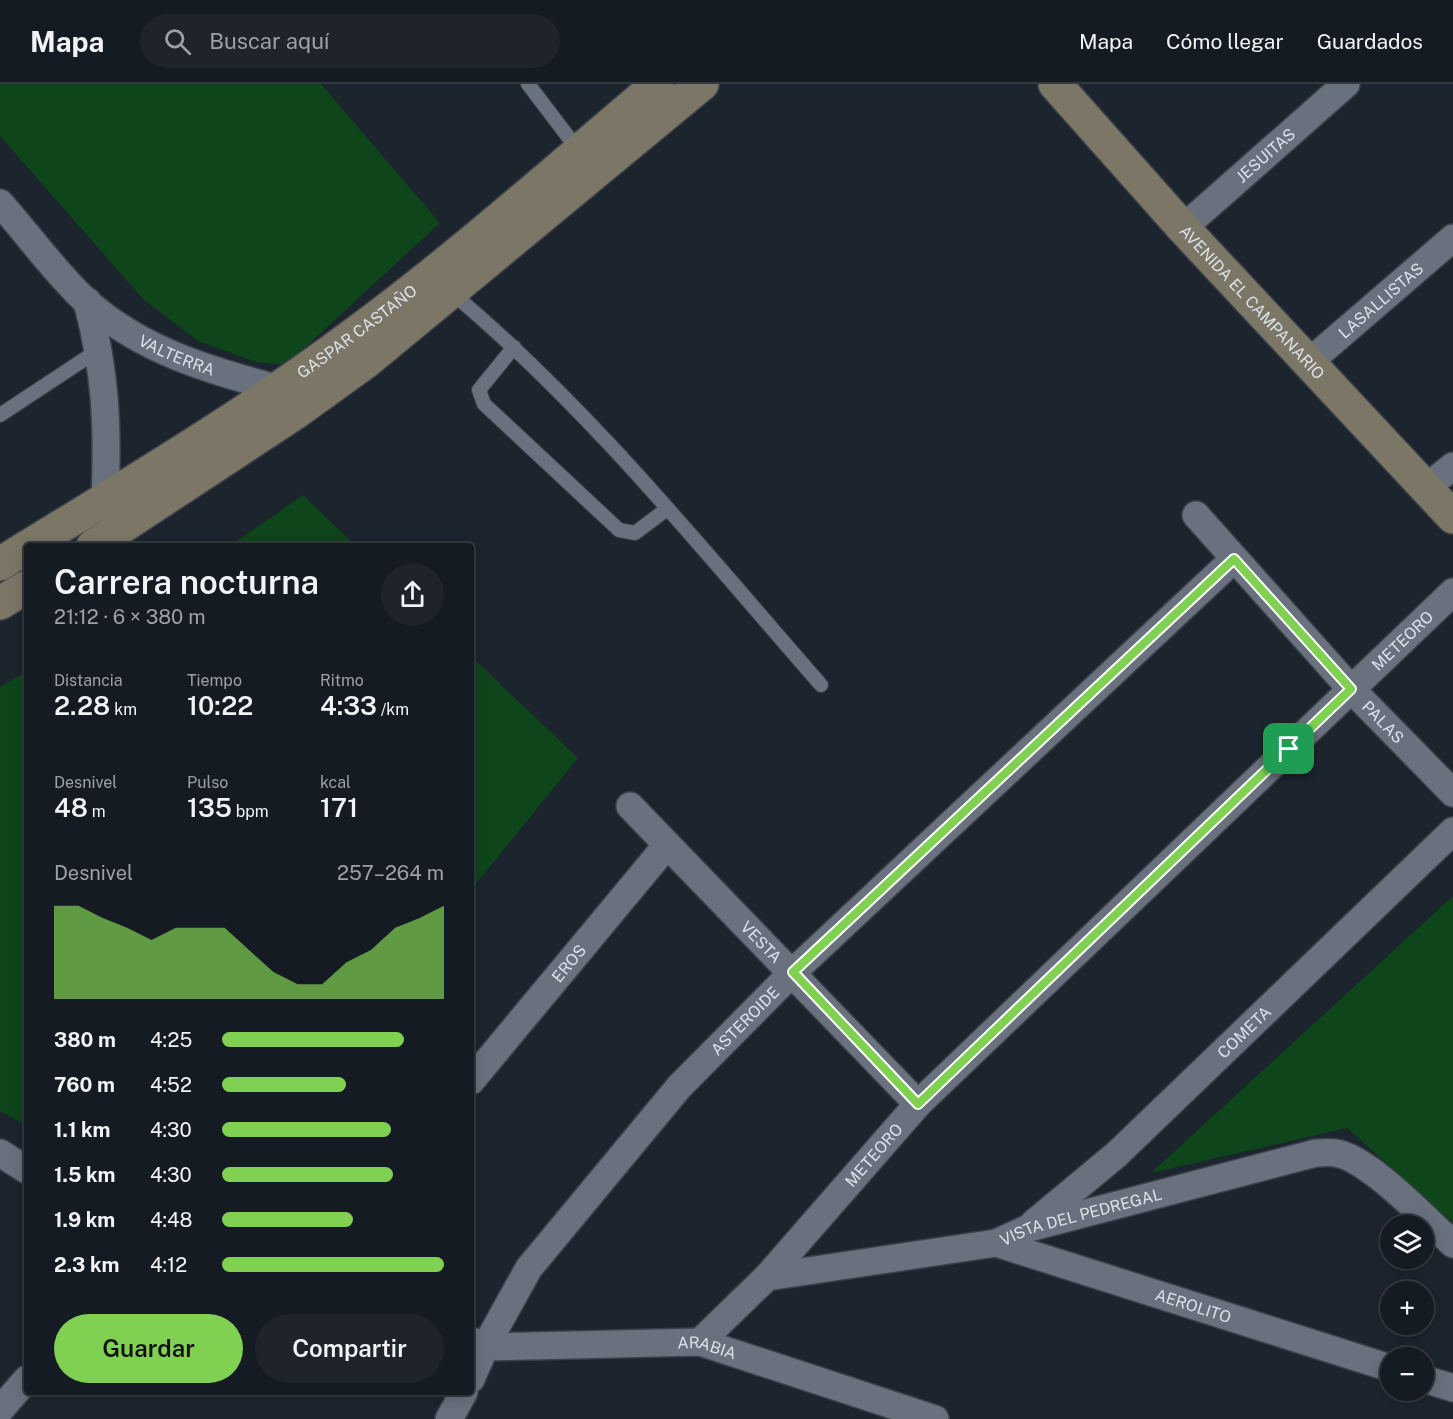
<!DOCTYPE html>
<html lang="es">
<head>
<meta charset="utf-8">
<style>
	:root { --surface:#151b22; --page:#1e242a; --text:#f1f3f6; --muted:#9da1a5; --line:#343940; --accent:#80d051 }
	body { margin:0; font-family:"Public Sans",sans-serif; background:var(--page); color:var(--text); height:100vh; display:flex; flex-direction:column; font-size:22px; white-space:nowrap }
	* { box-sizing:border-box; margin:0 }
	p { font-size:20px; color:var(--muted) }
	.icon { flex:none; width:33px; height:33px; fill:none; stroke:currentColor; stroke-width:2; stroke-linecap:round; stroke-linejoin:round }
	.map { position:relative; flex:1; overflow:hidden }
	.details { position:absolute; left:24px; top:459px; width:450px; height:852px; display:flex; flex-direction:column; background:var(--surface); border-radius:6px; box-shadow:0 3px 15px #0003,0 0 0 2px var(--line) }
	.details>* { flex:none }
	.buttons { position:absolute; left:1380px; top:1131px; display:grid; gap:12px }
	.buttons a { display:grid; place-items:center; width:54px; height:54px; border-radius:50%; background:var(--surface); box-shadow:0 3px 15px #0003,0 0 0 2px var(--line); font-size:30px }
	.pin { position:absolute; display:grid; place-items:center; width:51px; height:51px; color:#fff; margin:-26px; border-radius:12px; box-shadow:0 3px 9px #0006 }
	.round { display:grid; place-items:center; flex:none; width:63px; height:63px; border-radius:32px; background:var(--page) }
	.headline { display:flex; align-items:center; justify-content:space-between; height:102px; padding:0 30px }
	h1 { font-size:33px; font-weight:600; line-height:45px }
	.metrics { display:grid; grid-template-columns:repeat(3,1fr); gap:9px; height:102px; padding:6px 30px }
	.metrics div { display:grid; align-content:center }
	.metrics b { font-size:26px; font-weight:600 }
	.metrics small { font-size:16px; font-weight:400 }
	.metrics p { font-size:16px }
	.chart { height:168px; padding:12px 30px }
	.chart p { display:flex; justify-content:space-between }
	.chart svg { width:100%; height:108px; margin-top:6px; fill:var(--accent); opacity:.7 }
	.primary-button { display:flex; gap:12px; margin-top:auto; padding:12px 30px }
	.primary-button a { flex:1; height:69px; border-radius:36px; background:var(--accent); color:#111; font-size:24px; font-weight:600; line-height:69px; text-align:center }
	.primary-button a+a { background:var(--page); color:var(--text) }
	ul { padding:0 30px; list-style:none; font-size:20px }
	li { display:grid; grid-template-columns:96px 72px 1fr; align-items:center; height:45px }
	li i { height:15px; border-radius:8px; background:var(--accent) }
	header { display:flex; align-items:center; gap:36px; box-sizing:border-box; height:84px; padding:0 30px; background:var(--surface); border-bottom:2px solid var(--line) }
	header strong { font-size:28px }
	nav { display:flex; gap:33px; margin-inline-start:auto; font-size:21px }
	.search { width:420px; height:54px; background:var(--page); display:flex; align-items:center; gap:15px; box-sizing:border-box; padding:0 21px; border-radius:33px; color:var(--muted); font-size:22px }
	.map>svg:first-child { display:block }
	.green { fill:#0f451b }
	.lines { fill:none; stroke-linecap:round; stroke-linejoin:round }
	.lane-casing { stroke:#394049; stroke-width:16 }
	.street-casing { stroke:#394049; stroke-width:30 }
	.secondary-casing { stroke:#394049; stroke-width:36 }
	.lane { stroke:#68717d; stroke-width:14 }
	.street { stroke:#68717d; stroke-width:27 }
	.secondary { stroke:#7c7667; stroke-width:33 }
	.route-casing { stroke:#fff; stroke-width:12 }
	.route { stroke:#80d051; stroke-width:8 }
	.labels { text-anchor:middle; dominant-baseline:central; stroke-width:4.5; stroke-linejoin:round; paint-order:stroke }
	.street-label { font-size:16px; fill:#dce2e9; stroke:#090d11 }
</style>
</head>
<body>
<header>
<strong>Mapa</strong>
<div class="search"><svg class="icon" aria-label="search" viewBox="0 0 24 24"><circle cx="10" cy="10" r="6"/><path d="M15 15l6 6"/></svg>Buscar aquí</div>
<nav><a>Mapa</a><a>Cómo llegar</a><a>Guardados</a></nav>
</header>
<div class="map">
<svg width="1453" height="1335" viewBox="0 0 1453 1335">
	<rect width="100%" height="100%" fill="#1c242e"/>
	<g class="green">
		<polygon points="0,0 321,0 440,139 286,281 256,278 198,257 144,216 0,52"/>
		<polygon points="303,411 356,462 230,462"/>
		<polygon points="471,572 578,674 471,806"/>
		<polygon points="27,587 27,1042 0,1027 0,603"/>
		<polygon points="1453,812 1453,1139 1347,1044 1151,1089"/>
	</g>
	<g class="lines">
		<defs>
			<g id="lane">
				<polyline points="528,0 579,67"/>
				<path d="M452,209C589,324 703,466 821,601"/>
				<polyline points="514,263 479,306 484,320 619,446 635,449 667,425"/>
				<polyline points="0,331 100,265"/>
			</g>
			<g id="street">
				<path id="s1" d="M0,119C28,150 56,190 87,218C141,266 208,286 276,304"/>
				<path id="s2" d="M1183,144L1346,0"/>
				<path d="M87,217C106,290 108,341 105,415"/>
				<path id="s3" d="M1308,279L1453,154"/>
				<polyline points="1426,404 1453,382"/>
				<path id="s4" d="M1196,431L1351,605L1453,709"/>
				<path id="s5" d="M630,722L918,1020"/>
				<path id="s6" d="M471,997L667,761"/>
				<polyline points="0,1069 27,1086"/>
				<path id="s7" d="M1034,1139L1117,1070L1453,747"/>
				<path id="s8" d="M996,1159L1390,1284"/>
				<path id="s9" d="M767,1193L918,1020L1453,508"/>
				<path id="s10" d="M472,1257L485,1263L700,1258L935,1335"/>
				<path id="s11" d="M700,1258L767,1193L996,1159L1029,1144L1316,1069C1322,1069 1329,1068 1335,1069C1368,1073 1427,1137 1453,1160"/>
				<path id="s12" d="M471,1295L485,1263L529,1184L679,1003L793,888L1234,475"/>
				<polyline points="1424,1295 1453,1304"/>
				<polyline points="0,1326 27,1295"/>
				<polyline points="449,1335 464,1308"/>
			</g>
			<g id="secondary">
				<path id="s13" d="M1055,0L1183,144L1453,433"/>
				<path id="s14" d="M29,462C138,395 250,328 353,251C459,173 557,85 658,0"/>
				<polyline points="93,462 295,329 367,277 702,0"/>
				<polyline points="0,480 27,463"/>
				<polyline points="0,519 27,503"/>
			</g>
		</defs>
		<use href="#lane" class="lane-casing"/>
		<use href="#street" class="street-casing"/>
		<use href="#secondary" class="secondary-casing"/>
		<use href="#lane" class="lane"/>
		<use href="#street" class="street"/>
		<use href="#secondary" class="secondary"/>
	</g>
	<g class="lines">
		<defs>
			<polygon id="route" points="1234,475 1351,605 918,1020 793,888"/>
		</defs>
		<use href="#route" class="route-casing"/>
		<use href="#route" class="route"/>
	</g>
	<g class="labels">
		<g class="street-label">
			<text stroke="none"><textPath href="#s2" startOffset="110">JESUITAS</textPath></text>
			<text stroke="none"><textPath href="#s3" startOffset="96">LASALLISTAS</textPath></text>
			<text stroke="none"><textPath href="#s13" startOffset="294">AVENIDA EL CAMPANARIO</textPath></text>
			<text stroke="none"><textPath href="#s14" startOffset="392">GASPAR CASTAÑO</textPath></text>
			<text stroke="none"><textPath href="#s1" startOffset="237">VALTERRA</textPath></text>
			<text stroke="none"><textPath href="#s9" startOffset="900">METEORO</textPath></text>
			<text stroke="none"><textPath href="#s4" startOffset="279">PALAS</textPath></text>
			<text stroke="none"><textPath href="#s5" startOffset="189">VESTA</textPath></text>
			<text stroke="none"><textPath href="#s6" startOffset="153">EROS</textPath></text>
			<text stroke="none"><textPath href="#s12" startOffset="454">ASTEROIDE</textPath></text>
			<text stroke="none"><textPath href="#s7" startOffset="284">COMETA</textPath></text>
			<text stroke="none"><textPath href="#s9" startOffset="162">METEORO</textPath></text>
			<text stroke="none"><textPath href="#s11" startOffset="414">VISTA DEL PEDREGAL</textPath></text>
			<text stroke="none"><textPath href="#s8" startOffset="207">AEROLITO</textPath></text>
			<text stroke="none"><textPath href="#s10" startOffset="237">ARABIA</textPath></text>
		</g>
	</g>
</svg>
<div class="buttons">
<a><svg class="icon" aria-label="layers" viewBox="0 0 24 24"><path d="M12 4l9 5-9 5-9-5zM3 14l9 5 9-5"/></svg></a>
<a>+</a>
<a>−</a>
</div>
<div class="pin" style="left:1289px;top:665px;background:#1e9e55"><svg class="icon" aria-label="arrive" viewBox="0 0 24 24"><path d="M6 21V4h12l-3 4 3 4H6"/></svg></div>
<section class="details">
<div class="headline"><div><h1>Carrera nocturna</h1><p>21:12 · 6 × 380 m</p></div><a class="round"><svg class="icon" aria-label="share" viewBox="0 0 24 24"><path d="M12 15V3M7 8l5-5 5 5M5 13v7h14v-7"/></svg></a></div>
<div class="metrics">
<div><p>Distancia</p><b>2.28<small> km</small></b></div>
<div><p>Tiempo</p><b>10:22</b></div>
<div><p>Ritmo</p><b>4:33<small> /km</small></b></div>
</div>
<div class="metrics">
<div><p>Desnivel</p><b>48<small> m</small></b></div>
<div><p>Pulso</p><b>135<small> bpm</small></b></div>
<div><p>kcal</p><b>171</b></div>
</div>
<div class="chart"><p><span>Desnivel</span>257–264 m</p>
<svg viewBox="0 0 160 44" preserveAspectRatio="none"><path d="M0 44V6L10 6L20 11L30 15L40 20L50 15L60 15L70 15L80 24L90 33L100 38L110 38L120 29L130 24L140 15L150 11L160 6V44z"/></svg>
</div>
<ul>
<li><b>380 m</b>4:25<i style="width:82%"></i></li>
<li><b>760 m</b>4:52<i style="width:56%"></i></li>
<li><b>1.1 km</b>4:30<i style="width:76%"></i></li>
<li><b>1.5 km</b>4:30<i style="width:77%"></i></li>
<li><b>1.9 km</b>4:48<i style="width:59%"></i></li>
<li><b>2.3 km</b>4:12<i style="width:100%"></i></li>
</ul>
<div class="primary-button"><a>Guardar</a><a>Compartir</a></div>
</section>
</div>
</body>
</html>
